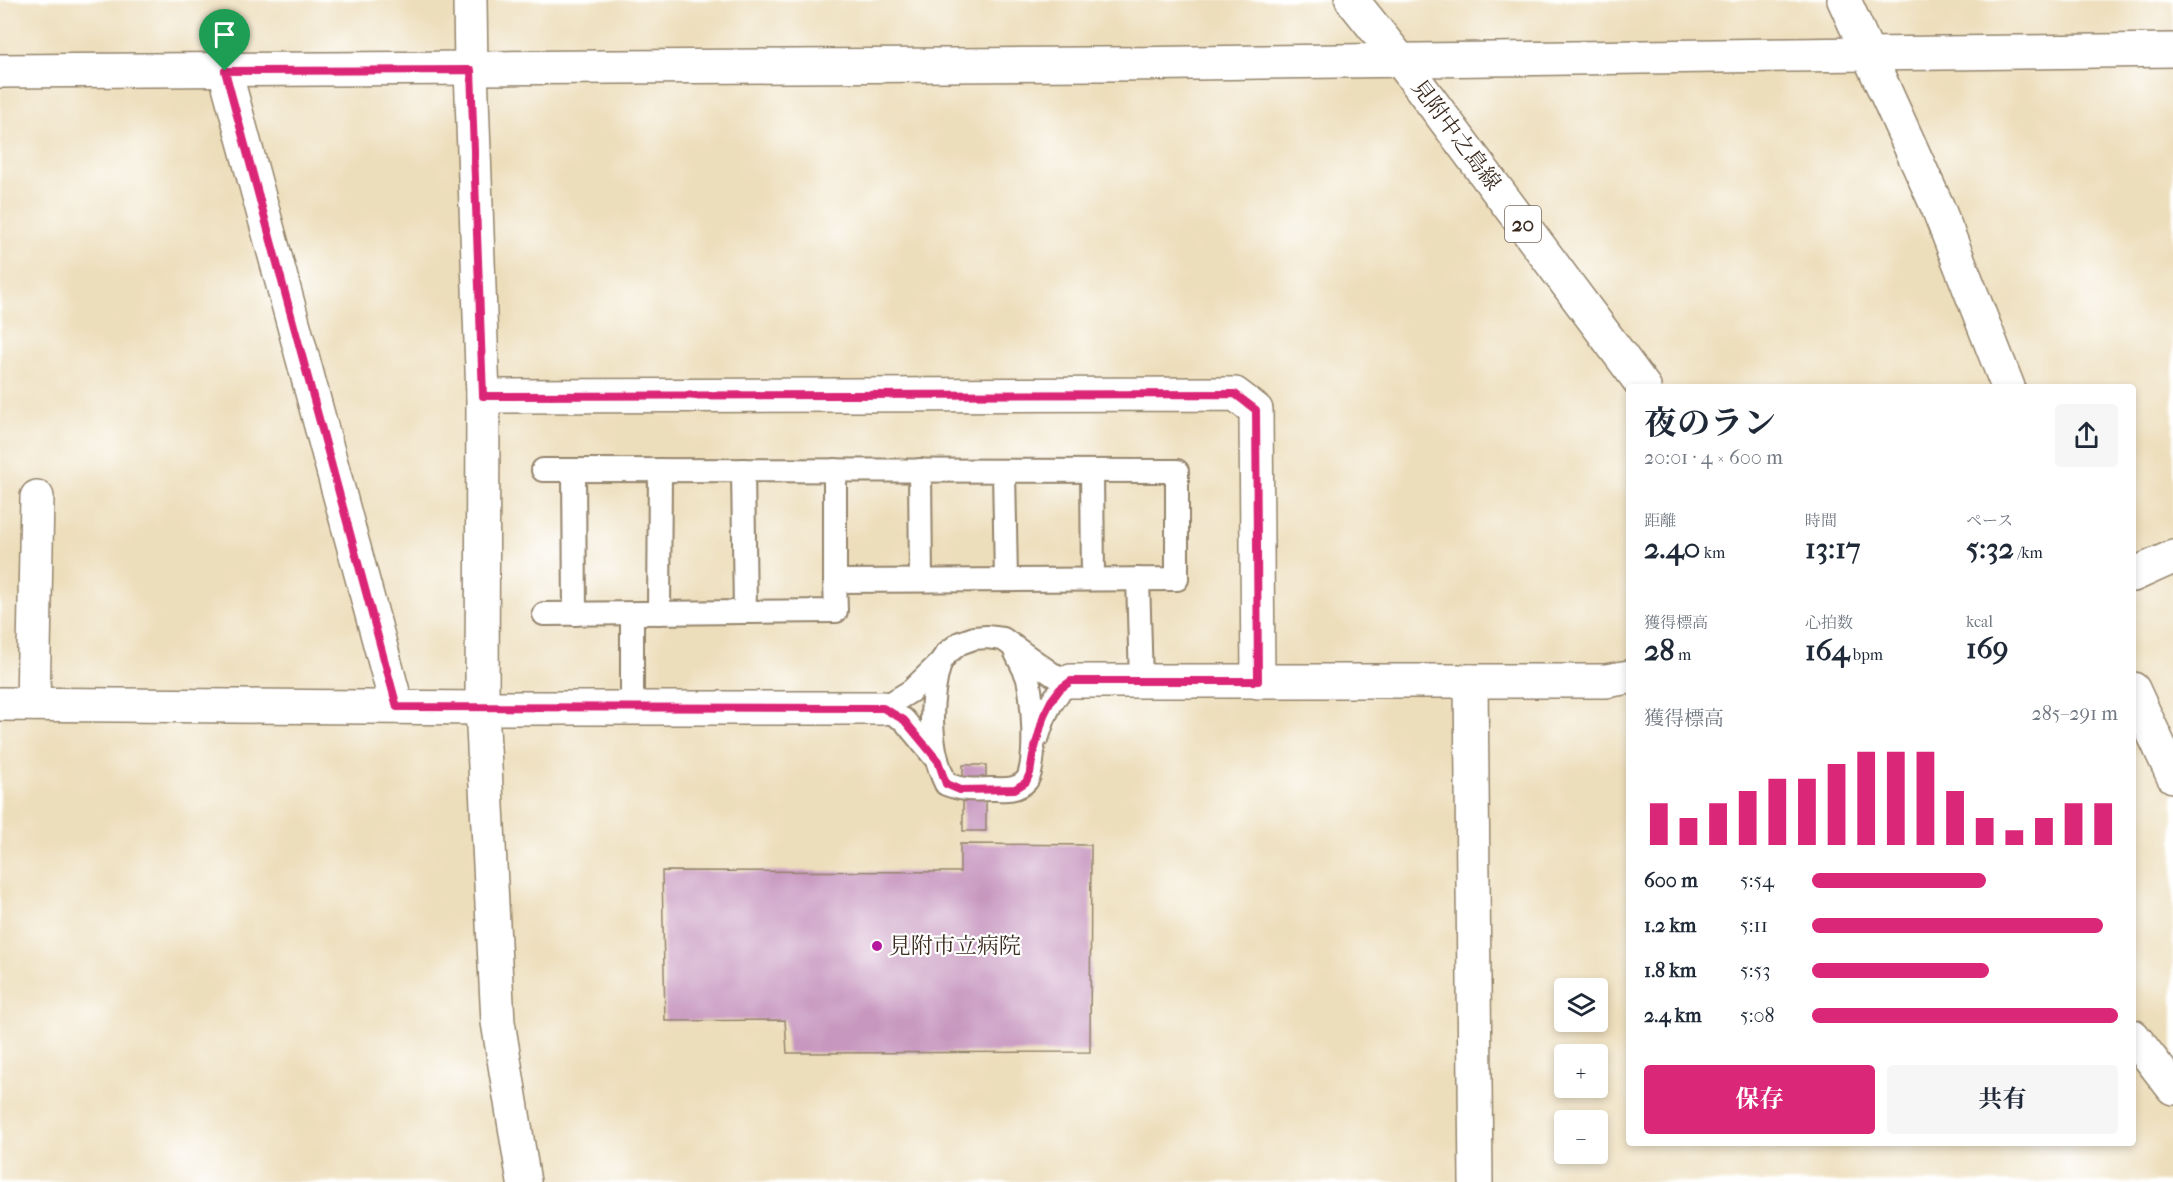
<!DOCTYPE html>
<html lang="ja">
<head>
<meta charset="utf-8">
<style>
	:root { --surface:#fff; --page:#f6f6f7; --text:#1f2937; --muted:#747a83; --accent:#db2777 }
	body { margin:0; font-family:"IM FELL French Canon","Noto Serif JP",serif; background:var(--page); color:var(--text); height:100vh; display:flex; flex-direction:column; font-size:22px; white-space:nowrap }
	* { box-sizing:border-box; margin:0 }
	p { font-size:20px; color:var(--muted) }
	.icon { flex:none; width:33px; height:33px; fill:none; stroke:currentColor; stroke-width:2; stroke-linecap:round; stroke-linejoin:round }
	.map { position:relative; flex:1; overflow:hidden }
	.side { position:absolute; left:1626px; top:384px; width:510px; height:762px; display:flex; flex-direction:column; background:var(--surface); border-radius:6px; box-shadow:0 3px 9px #0003 }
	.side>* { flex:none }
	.buttons { position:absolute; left:1554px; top:978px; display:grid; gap:12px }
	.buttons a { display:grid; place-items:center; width:54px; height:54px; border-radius:6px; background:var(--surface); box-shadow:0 3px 9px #0003; font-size:30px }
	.pin { position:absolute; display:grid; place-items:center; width:51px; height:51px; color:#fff; margin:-62px -26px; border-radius:50% 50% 50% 0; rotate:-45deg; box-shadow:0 0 6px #0007 }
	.pin .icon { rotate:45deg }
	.round { display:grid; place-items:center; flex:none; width:63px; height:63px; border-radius:6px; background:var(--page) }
	.head { display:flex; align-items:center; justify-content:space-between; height:102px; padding:0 18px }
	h1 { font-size:33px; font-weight:700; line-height:45px }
	.figures { display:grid; grid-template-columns:repeat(3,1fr); gap:9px; height:102px; padding:6px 18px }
	.figures div { display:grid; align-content:center }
	.figures b { font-size:30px; font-weight:700 }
	.figures small { font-size:16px; font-weight:400 }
	.figures p { font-size:16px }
	.chart { height:168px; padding:12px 18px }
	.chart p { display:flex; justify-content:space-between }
	.chart svg { width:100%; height:108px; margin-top:6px; stroke:var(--accent); stroke-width:6 }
	.cta { display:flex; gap:12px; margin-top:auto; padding:12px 18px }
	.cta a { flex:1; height:69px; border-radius:6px; background:var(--accent); color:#fff; font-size:24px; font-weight:700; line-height:69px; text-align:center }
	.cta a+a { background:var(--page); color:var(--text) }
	ul { padding:0 18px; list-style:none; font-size:20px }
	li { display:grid; grid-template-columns:96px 72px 1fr; align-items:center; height:45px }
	li i { height:15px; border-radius:8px; background:var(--accent) }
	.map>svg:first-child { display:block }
	.building { fill:#c797bf }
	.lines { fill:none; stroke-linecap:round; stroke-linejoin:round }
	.lane-casing { stroke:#94846c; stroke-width:26 }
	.street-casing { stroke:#94846c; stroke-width:36 }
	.secondary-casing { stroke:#94846c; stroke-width:36 }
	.primary-casing { stroke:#94846c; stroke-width:36 }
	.lane { stroke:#fff; stroke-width:22 }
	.street { stroke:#fff; stroke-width:33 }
	.secondary { stroke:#fff; stroke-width:33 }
	.primary { stroke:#fff; stroke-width:33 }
	.route-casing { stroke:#fff; stroke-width:12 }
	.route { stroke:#db2777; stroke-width:8 }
	.poi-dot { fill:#b5179e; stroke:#fff; stroke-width:2 }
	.labels { text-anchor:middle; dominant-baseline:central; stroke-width:4.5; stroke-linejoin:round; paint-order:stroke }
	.shield { fill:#fff; stroke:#766a62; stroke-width:1.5 }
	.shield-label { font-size:21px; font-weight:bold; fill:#3b2a1e }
	.street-label { font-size:22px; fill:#3b2a1e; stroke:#fff }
	.poi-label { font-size:22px; fill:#3b2a1e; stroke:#fff; text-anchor:start }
</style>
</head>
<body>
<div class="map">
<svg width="2173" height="1182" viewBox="0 0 2173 1182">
	<rect width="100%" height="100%" fill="#fff"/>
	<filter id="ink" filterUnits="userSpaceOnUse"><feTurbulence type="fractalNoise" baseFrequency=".0167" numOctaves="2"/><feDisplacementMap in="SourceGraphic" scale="12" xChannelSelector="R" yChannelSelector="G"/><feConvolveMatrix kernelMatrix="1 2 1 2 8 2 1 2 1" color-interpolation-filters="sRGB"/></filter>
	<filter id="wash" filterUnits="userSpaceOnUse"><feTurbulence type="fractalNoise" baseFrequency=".008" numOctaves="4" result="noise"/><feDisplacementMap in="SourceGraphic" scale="24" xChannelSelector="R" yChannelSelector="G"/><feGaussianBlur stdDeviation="1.35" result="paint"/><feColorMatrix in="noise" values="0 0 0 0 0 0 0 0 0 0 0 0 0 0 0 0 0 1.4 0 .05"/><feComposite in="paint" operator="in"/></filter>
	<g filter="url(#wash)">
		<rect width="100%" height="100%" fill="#eddebb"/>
		<g id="blocks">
			<g class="building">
				<rect x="963" y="765" width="23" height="66"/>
				<polygon points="960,844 1091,845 1090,1052 787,1053 785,1020 665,1021 662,871 960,872"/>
			</g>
		</g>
	</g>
	<g filter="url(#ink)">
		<use href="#blocks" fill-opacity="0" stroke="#94846c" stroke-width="1.5"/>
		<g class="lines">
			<defs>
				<g id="lane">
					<polyline points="543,470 1177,471 1177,579 835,581 836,611 544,614"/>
					<polyline points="574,470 575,614"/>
					<polyline points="743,470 745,612"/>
					<polyline points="835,470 835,581"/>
					<polyline points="920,470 921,580"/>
					<polyline points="1004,471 1006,580"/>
					<polyline points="1092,471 1093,579"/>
					<polyline points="1138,579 1141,681"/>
					<polyline points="659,613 660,470"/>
					<polyline points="632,614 632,708"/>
					<path d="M940,663C929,701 928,747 946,784C961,790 974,790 991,789C1003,789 1017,791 1026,781C1038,768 1033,693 1027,676C1023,666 1017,656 1013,646"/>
					<path d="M1038,736C1045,713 1052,696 1071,681"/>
					<polyline points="937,760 904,720 883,708 911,691 940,663 947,653 960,643 974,638 987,637 1003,639 1052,674 1071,681"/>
				</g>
				<g id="street">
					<polyline points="470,0 471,70"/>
					<polyline points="1844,0 1938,208 2008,387"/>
					<polyline points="225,71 397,707"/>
					<polyline points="483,396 1235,394 1256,410 1258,682"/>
					<polyline points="2133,575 2173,557"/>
					<polyline points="1071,681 1606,681 1629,677"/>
					<polyline points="1471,681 1476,1182"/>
					<polyline points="2133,689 2173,776"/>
					<polyline points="33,704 37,497"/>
				</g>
				<g id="secondary">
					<polyline points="471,70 483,396 482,708 498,1022 524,1182"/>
					<path d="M0,71C724,70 1449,61 2173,50"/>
					<polyline points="0,704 482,708 883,708"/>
				</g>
				<g id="primary">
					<polyline points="1352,0 1401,61 1644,387"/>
					<polyline points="2133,1036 2173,1088"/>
				</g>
			</defs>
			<use href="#lane" class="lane-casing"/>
			<use href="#street" class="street-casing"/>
			<use href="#secondary" class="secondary-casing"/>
			<use href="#primary" class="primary-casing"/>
			<use href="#lane" class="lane"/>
			<use href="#street" class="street"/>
			<use href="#secondary" class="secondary"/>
			<use href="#primary" class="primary"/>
		</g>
	</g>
	<g class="lines" filter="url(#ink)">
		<defs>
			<polygon id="route" points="471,70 483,396 1235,394 1256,410 1258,681 1071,681 1060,689 1051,701 1044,715 1033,755 1030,773 1026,782 1015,789 960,790 946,784 938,761 904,720 883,708 397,707 225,71"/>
		</defs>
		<use href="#route" class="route-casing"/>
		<use href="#route" class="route"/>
	</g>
	<circle class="poi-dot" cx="877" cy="946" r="6"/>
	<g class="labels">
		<rect class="shield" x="1505" y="206" width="36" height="36" rx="4.5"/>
		<g class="shield-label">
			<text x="1523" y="224">20</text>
		</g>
		<g class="street-label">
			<text transform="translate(1456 135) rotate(53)">見附中之島線</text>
		</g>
		<g class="poi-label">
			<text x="889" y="946">見附市立病院</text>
		</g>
	</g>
</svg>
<div class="buttons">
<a><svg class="icon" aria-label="layers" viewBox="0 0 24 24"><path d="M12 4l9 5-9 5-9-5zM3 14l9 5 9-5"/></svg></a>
<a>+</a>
<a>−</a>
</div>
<div class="pin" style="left:225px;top:71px;background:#1e9e55"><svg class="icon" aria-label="arrive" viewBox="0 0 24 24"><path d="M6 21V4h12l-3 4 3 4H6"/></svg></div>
<section class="side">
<div class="head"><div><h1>夜のラン</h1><p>20:01 · 4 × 600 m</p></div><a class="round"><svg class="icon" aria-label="share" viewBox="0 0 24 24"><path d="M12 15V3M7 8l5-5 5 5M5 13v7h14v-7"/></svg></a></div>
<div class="figures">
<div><p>距離</p><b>2.40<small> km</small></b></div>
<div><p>時間</p><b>13:17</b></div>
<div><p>ペース</p><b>5:32<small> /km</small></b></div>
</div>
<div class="figures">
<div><p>獲得標高</p><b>28<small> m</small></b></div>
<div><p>心拍数</p><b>164<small> bpm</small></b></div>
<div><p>kcal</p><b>169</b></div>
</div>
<div class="chart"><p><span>獲得標高</span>285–291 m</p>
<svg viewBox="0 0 160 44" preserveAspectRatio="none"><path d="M5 44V27M15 44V33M25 44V27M35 44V22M45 44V17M55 44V17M65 44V11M75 44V6M85 44V6M95 44V6M105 44V22M115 44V33M125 44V38M135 44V33M145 44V27M155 44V27"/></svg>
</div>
<ul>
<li><b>600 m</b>5:54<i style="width:57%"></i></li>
<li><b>1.2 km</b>5:11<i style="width:95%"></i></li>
<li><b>1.8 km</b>5:53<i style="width:58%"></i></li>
<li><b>2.4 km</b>5:08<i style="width:100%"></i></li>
</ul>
<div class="cta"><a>保存</a><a>共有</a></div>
</section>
</div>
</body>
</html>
